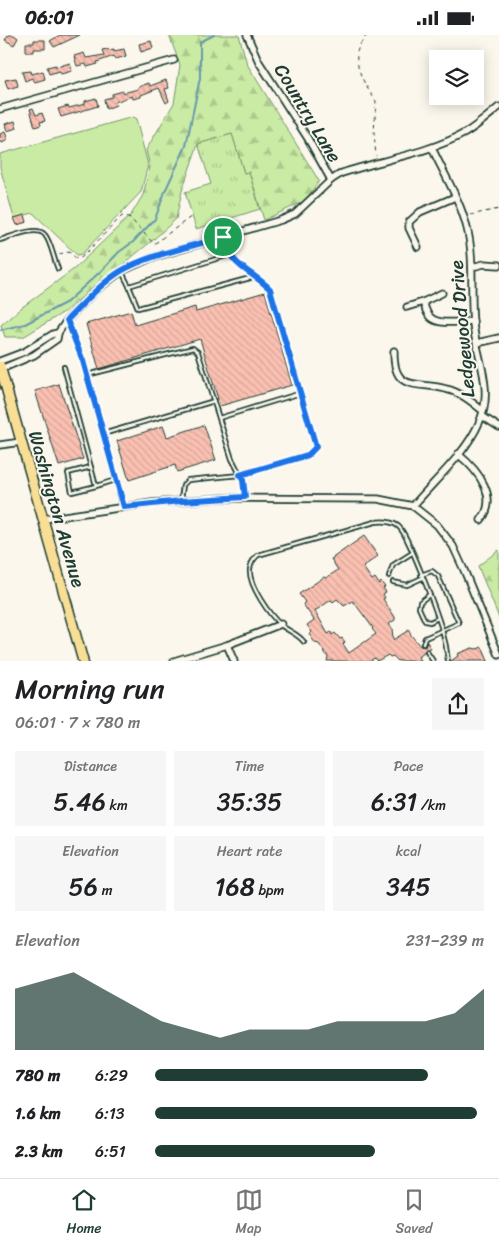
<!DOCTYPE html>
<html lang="en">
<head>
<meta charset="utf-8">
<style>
	:root { --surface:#fff; --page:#f6f6f6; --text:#202124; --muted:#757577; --line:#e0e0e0; --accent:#1f3d34 }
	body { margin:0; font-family:Sriracha,sans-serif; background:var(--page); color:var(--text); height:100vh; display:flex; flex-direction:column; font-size:19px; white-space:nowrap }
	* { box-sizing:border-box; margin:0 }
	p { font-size:16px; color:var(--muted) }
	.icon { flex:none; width:28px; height:28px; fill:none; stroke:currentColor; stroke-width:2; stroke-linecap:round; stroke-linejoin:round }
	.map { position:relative; height:626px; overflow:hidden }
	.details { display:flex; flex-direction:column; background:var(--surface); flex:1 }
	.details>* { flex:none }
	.fabs { position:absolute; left:429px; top:15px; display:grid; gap:10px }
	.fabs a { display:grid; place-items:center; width:55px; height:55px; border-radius:0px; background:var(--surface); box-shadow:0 2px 12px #0003; font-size:25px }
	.pin { position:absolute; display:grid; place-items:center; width:42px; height:42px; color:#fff; margin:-21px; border:2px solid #fff; border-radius:50%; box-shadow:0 1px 5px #0007 }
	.round { display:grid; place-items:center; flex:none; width:52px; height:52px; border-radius:0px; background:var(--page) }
	.head { display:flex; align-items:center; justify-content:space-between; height:85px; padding:0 15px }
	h1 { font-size:28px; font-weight:600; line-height:38px }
	.stats { display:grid; grid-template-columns:repeat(3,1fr); gap:8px; height:85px; padding:5px 15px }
	.stats div { display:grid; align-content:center; border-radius:0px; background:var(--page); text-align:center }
	.stats b { font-size:25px; font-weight:600 }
	.stats small { font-size:14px; font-weight:400 }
	.stats p { font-size:14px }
	.chart { height:140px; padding:10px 15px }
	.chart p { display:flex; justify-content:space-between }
	.chart svg { width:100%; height:90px; margin-top:5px; fill:var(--accent); opacity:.7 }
	ul { padding:0 15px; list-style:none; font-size:16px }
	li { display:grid; grid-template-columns:80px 60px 1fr; align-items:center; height:38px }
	li i { height:12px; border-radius:6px; background:var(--accent) }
	.status { display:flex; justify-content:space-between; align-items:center; height:35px; padding:0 25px; background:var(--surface); direction:ltr }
	.status svg { height:14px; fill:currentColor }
	.tabs { display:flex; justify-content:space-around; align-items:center; height:70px; border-top:1px solid var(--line); background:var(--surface); font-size:14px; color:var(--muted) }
	.tabs a { display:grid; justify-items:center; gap:2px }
	.tabs .on { color:var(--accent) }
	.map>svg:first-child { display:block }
	.grass { fill:#c9eba4; stroke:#74946c }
	.forest { fill:url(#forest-firs); stroke:#74946c }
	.park { fill:url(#park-tufts); stroke:#74946c }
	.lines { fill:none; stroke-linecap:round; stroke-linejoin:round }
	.stream { stroke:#6a98ac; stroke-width:2 }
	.building { fill:url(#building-back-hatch); stroke:#1f3d34; fill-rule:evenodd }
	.service-casing { stroke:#1f3d34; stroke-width:6 }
	.minor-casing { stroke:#1f3d34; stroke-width:9 }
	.primary-casing { stroke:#1f3d34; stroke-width:12 }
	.path { stroke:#1f3d34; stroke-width:1; stroke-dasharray:4 4; stroke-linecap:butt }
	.service { stroke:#fbf7ec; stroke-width:2.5 }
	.minor { stroke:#fbf7ec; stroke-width:5.5 }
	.primary { stroke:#f9df96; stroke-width:9 }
	.route-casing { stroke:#fff; stroke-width:10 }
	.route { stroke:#1a73e8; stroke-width:6 }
	.labels { text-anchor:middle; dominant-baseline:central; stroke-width:4; stroke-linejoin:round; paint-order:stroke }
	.street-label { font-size:19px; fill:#1f3d34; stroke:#fbf7ec }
</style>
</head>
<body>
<div class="status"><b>06:01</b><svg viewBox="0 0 49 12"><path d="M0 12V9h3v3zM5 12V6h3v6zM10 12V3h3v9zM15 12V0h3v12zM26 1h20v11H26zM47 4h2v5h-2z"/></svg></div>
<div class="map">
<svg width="499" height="626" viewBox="0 0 499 626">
	<defs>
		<pattern id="forest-firs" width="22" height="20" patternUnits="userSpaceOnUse" patternTransform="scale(1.25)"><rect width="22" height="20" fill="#c9eba4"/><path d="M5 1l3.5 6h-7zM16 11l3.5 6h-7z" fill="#acca8e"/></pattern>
		<pattern id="park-tufts" width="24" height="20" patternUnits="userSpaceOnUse" patternTransform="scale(1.25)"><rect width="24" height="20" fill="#c9eba4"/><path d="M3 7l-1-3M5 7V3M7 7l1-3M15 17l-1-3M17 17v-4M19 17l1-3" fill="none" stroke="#acca8e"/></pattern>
		<pattern id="building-back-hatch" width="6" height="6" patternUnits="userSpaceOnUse" patternTransform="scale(1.25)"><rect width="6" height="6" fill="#fac0b1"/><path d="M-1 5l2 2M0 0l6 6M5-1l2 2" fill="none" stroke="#d6a699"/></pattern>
	</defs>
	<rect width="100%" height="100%" fill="#fbf7ec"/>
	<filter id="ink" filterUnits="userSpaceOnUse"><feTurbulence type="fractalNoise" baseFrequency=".02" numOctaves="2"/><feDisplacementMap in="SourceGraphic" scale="10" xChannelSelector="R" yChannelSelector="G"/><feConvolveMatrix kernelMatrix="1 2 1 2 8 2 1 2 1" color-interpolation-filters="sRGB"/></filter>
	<g filter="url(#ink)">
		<polygon class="grass" points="133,82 136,84 148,130 141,157 82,219 77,220 33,178 14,183 0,132 0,119"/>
		<g class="forest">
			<polygon points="169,0 239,0 247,29 319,146 305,166 264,185 249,137 244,138 232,99 198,109 182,156 176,184 153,205 64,277 23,302 5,302 1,290 21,273 74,234 131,180 143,160 150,132 146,115 174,68 180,30"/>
			<polygon points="499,515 499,583 478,531"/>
		</g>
		<polygon class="park" points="232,99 244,138 249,137 260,174 196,194 185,157 211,149 198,109"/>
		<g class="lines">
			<polyline class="stream" points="0,295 25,289 67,267 102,235 119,217 133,207 155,184 166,154 186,111 200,43 200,7 214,0"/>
		</g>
		<g class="building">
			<polygon points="8,0 14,0 18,3 14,10 5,5"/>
			<polygon points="60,0 80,0 54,12 50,6"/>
			<polygon points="34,5 45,5 45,14 34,14 34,17 26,17 26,8 34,8"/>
			<polygon points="151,6 153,13 141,17 139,9"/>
			<polygon points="107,14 108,15 114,14 114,16 124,14 126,21 116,24 114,21 97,27 98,29 87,32 86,29 77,31 74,21 84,18 86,23 104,20 102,15"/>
			<polygon points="70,28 72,36 61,39 60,36 49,39 47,32 56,30 56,32"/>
			<polygon points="31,36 32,39 43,36 45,44 35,47 32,43 25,46 22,37"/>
			<polygon points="16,43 18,51 8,54 5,45"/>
			<polygon points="166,45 169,53 165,54 169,66 166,68 159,53 141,60 141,62 133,64 132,61 115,67 116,70 106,74 104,64 112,62 112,59 123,56 123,58 138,54 138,52 149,48 150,51"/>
			<polygon points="96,63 98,71 61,82 58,74 68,71 69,73 85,69 85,66"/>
			<polygon points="33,73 36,80 42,78 45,86 40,87 41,90 35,92 30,74"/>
			<polygon points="15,86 17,93 7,96 5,89"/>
			<polygon points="5,97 8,105 2,108 0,99"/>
			<polygon points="25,180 27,187 17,190 14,183"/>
			<polygon points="265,257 292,350 220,371 200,304 99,334 86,289 131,276 135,290 195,272 196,277"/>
			<polygon points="59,349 83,424 59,431 35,356"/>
			<polygon points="204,390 216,425 177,437 175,430 129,445 117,406 163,391 167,402"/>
			<path d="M364,501L378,521L363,532L372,545L375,543L379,549L381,547L385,552L383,553L386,557L383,559L385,563L383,564L395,582V585L389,589L392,593L393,605L409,595L411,600L420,611L425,612L427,607L431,614H426L424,618L418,622L421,626H398L393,621L390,622L388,620L377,626L374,623L370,626H327L328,622L319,609L315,608L309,599L312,597L307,590L314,585L303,569L305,567L299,559L324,542L326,543L338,535L331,524ZM337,564L344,571L353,566L373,593L372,594L376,599L349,618L343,609L345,607L342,603L340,604L335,598L332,600L331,597L328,599L315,576L331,565L333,567Z"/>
			<polygon points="482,612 488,626 451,626 458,621 457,619 472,613 477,614"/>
		</g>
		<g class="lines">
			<defs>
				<g id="service">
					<path d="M0,205C11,202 37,190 45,200C51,207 54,225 58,234"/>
					<polyline points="122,237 129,251 229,220"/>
					<polyline points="129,251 138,273 254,242"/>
					<polyline points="67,285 83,326 123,471"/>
					<polyline points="64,332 96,451 115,445"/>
					<polyline points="87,340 193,313 198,317 232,424 243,445 245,462"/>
					<polyline points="219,383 301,358"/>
					<polyline points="103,399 214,366"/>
					<polyline points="91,432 68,438 72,457 96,451"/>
					<path d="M181,465L183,450L188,445L240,440L308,420L316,412L270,254C252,236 230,232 224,203"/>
					<polyline points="421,540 432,536 438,541 459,588 425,603 423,609"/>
					<polyline points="389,541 393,530 412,518"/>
					<polyline points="393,547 407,550 422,543"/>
					<polyline points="429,560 420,567 419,573 425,586 430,587 438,583"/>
					<path d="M304,607C298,599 290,597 282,591C270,581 248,550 250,534C251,527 254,524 258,520L375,487C383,486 391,486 398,491C408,498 437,578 442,595C445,605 447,615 448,626"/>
					<polyline points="427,617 433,626"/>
				</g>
				<g id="minor">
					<polyline points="247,0 259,27 307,102 331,145"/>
					<polyline points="0,74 174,25"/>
					<polyline points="418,212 409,193 409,187 420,177 455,162"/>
					<polyline points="472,232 484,229 499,230"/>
					<path d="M423,267C425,272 426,278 430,282C439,291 460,286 473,286"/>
					<polyline points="407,272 423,267 442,258"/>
					<polyline points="477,308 499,303"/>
					<path d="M394,316C393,358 417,346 446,354C460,357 472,367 483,376"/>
					<polyline points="0,326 24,317 53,299 58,298"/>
					<path d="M1,334L34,320L57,304L58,298L67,285L95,256L122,236L151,223L281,185L295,179L331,145L342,138C381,125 429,118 465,98C477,91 488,81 499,72"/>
					<polyline points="482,381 499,392"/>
					<polyline points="0,410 21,407"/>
					<path d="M458,419C479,436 499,463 481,485"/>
					<path d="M413,471C434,446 466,418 479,388C495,354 476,322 473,288C470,256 475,224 467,193C460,165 444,139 432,113"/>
					<polyline points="44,484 152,468 224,463 378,464 413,471 437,490 453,511 464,535 499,620"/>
					<polyline points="227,610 234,626"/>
					<polyline points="174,626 227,610 281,589"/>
				</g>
				<polyline id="primary" points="0,331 83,626"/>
			</defs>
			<use href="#service" class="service-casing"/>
			<use href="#minor" class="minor-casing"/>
			<use href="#primary" class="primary-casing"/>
			<g class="path">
				<path d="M367,0C363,5 358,11 357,18C355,34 367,54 376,66L374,98L376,121"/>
				<polyline points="470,180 499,174"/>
				<polyline points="59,219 69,217 76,223 81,223 122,181 129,182 154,209 192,181"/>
			</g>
			<use href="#service" class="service"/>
			<use href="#minor" class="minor"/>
			<use href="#primary" class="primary"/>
		</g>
	</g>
	<g class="lines" filter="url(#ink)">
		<defs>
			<path id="route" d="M223,202C230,232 251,235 270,254L316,412L308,420L240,440L243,445L245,462L181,466L124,472L83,326L67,285C84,268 100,249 121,236C150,219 191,212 223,202Z"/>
		</defs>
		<use href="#route" class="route-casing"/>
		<use href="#route" class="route"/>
	</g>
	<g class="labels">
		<g class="street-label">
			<text transform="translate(308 78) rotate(59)">Country Lane</text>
			<text transform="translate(462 294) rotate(-95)">Ledgewood Drive</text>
			<text transform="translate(57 474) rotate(74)">Washington Avenue</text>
		</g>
	</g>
</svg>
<div class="fabs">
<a><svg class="icon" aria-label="layers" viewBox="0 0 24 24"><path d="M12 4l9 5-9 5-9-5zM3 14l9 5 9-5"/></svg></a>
</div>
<div class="pin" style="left:223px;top:202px;background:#1e9e55"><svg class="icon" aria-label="arrive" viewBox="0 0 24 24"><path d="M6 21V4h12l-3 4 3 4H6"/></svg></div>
</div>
<section class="details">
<div class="head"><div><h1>Morning run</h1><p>06:01 · 7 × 780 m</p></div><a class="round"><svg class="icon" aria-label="share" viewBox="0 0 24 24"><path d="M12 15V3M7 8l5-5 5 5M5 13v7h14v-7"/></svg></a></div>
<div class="stats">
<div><p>Distance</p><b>5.46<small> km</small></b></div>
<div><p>Time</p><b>35:35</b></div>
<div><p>Pace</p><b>6:31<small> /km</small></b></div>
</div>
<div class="stats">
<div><p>Elevation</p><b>56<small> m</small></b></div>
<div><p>Heart rate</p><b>168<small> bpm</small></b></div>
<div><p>kcal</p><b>345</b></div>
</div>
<div class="chart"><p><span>Elevation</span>231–239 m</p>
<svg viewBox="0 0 160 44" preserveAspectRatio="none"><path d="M0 44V14L10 10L20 6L30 14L40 22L50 30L60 34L70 38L80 34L90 34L100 34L110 30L120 30L130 30L140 30L150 26L160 14V44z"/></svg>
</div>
<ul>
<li><b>780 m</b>6:29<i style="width:83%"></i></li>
<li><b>1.6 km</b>6:13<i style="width:98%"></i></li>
<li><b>2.3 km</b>6:51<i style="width:67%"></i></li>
</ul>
</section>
<nav class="tabs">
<a class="on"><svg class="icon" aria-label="home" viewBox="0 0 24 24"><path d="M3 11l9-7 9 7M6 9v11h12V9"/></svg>Home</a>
<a><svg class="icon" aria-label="map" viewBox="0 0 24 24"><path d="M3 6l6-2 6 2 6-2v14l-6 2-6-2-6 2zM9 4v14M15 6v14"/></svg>Map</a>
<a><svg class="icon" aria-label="saved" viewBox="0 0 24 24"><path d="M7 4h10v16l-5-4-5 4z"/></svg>Saved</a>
</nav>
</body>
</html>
